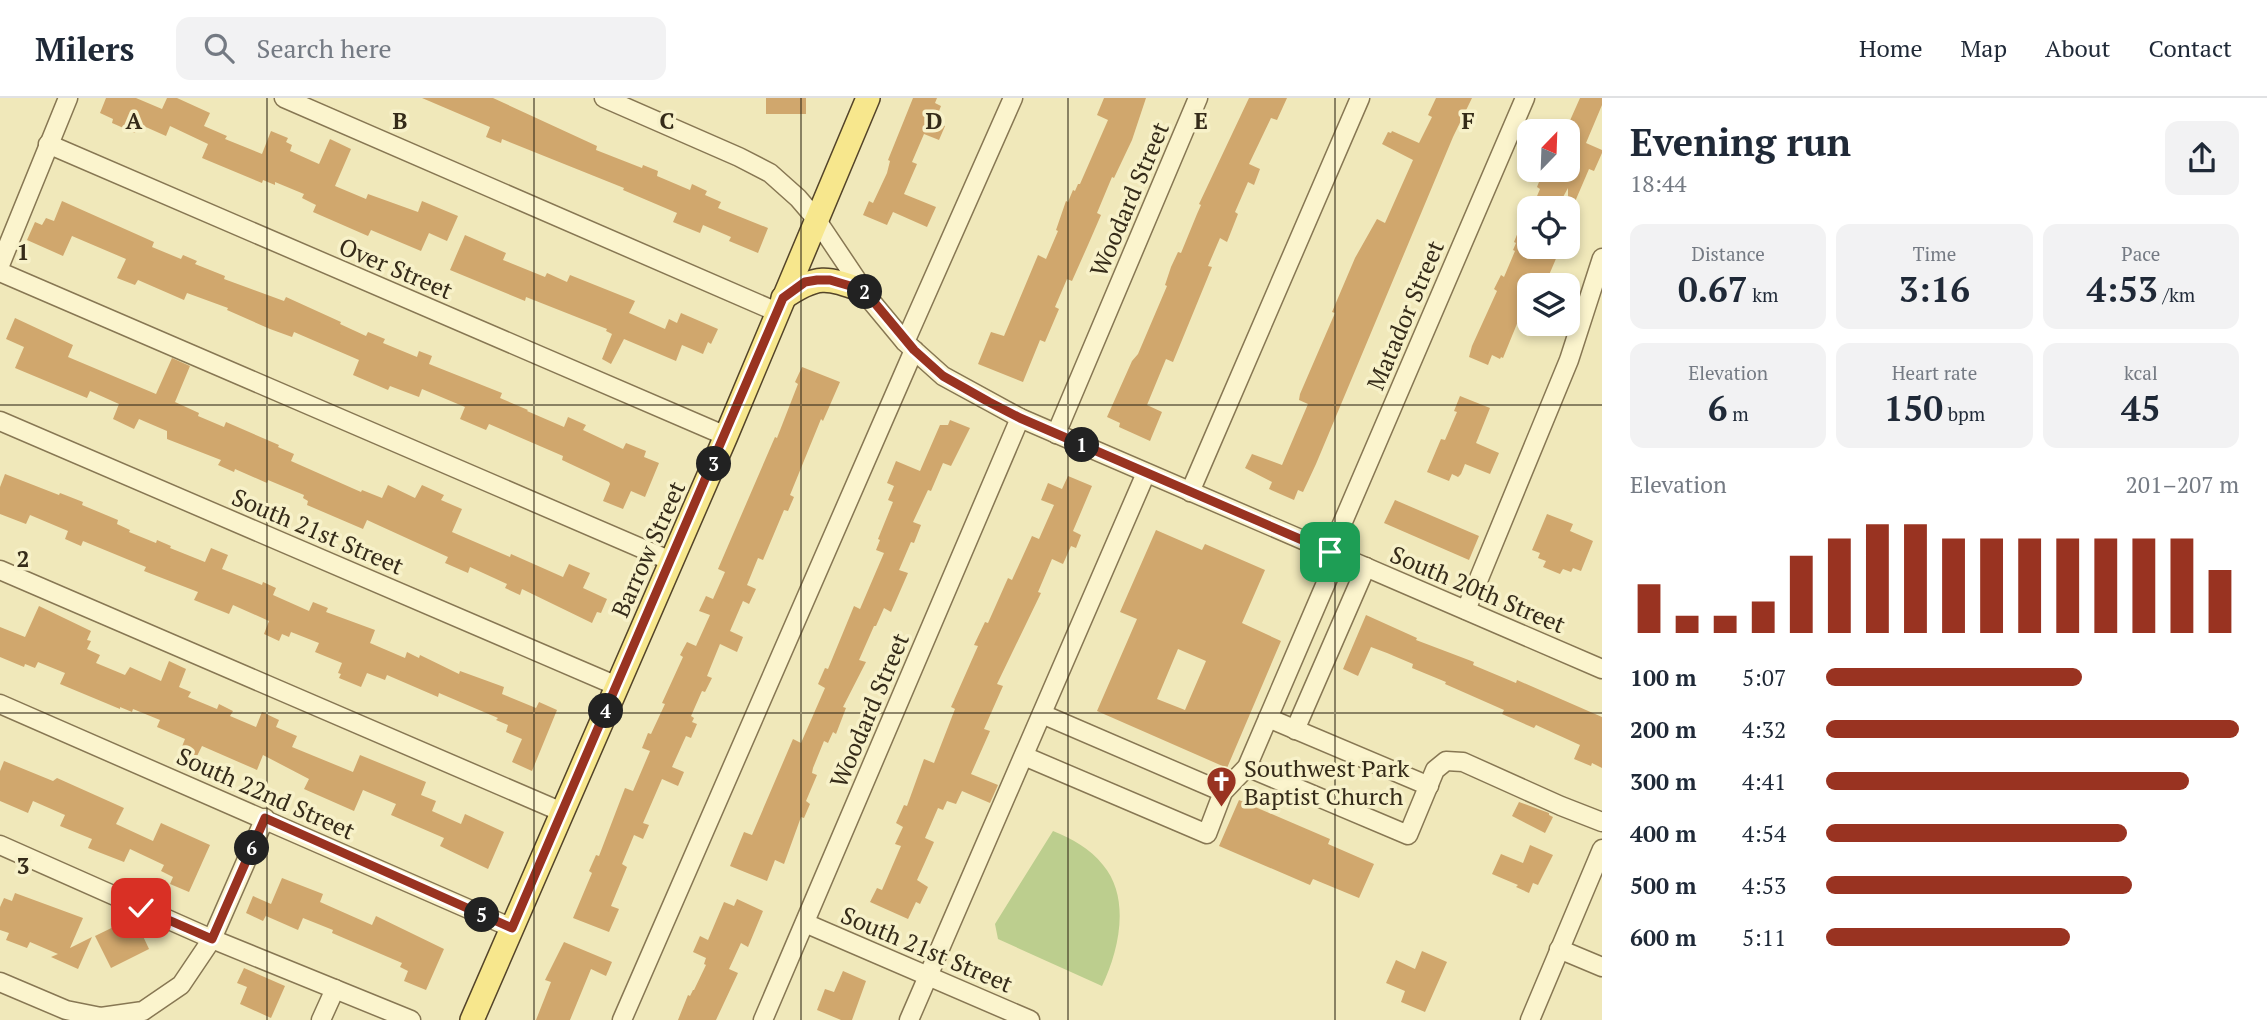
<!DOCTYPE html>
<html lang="en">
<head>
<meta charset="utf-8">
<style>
	:root { --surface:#fff; --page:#f2f2f3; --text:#1f2937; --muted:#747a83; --line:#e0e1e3; --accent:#993321 }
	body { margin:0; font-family:"PT Serif",serif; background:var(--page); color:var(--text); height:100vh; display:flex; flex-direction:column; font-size:26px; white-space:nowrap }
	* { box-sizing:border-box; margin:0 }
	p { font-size:23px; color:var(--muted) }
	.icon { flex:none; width:38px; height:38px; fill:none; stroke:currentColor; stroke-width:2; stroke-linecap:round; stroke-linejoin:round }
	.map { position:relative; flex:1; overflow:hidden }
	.side { display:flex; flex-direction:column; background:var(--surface); width:665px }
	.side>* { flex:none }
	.needle { width:46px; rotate:23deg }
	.buttons { position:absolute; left:1517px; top:21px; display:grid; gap:14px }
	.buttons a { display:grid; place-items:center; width:63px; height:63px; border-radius:14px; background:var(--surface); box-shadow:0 4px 10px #0003; font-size:35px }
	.pin { position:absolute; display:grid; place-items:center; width:60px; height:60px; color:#fff; margin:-30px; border-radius:14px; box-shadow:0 4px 10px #0006 }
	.km { position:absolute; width:35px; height:35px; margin:-18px; border-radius:50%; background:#222; color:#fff; font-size:19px; line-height:35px; text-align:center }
	.round { display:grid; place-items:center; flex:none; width:74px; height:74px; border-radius:14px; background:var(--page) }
	.overview { display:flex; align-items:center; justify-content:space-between; height:119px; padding:0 28px }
	h1 { font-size:38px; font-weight:700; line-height:52px }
	.metrics { display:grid; grid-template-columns:repeat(3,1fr); gap:10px; height:119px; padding:7px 28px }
	.metrics div { display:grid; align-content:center; border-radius:14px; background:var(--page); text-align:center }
	.metrics b { font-size:35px; font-weight:700 }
	.metrics small { font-size:19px; font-weight:400 }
	.metrics p { font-size:19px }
	.chart { height:196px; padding:14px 28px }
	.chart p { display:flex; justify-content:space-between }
	.chart svg { width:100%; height:126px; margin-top:7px; stroke:var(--accent); stroke-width:6 }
	ul { padding:0 28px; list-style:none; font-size:23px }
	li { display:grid; grid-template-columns:112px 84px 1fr; align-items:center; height:52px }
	li i { height:18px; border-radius:9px; background:var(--accent) }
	header { display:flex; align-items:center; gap:42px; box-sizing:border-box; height:98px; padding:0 35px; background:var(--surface); border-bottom:2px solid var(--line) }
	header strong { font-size:33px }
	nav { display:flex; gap:38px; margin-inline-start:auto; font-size:24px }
	.search { width:490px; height:63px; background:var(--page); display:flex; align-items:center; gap:18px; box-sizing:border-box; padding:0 24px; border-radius:14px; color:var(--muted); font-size:26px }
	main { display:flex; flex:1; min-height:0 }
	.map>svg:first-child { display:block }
	.green { fill:#bcce8e }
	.building { fill:#d0a76d; fill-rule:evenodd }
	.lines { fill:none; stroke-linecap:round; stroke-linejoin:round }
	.minor-casing { stroke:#877753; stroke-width:21 }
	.major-casing { stroke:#544429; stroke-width:26 }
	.minor { stroke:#fbf4cd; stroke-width:18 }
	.major { stroke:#f7e78d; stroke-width:23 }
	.route-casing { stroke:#fff; stroke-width:14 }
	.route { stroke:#993321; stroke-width:9 }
	.grid { fill:none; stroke:#352b19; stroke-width:2; stroke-opacity:0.55 }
	.labels { text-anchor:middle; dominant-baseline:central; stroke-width:7; stroke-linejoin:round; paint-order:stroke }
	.street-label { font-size:24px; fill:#352b19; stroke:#f7f1c9 }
	.poi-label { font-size:24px; fill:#352b19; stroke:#f7f1c9; text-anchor:start }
	.grid-label { font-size:23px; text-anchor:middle; font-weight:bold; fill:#352b19; stroke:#f7f1c9; stroke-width:7; stroke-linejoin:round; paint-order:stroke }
</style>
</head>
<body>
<header>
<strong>Milers</strong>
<div class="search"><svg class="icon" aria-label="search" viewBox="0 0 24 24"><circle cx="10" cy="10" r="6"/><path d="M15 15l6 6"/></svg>Search here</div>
<nav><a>Home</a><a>Map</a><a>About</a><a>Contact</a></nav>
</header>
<main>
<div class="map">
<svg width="1602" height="922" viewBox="0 0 1602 922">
	<rect width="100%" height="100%" fill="#f0e8ba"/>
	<path class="green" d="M1053,733C1072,741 1090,750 1103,767C1131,800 1119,853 1102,888L998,841L995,826Z"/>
	<g class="building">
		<polygon points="106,0 136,0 162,11 167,0 177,0 210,15 204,28 227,38 225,41 262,56 271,33 288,40 286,44 292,47 290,53 319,66 330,41 351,51 335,88 366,101 368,96 418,114 422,103 458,118 447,143 429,135 421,153 371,132 368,138 313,114 316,107 302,100 304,96 275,84 275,87 263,82 262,85 202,60 208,46 170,28 166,38 139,26 135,35 112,25 113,21 100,15"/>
		<polygon points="422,0 493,0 597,48 596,52 642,70 643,67 658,73 657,78 690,92 692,86 707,93 705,97 721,104 718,110 768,130 758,155 729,143 731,139 703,127 700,135 673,124 677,115 623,92 624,90 502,41 501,45 486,39 490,29"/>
		<rect x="766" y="0" width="40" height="16"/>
		<polygon points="913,0 937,0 935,5 941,8 935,23 945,28 939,42 924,36 912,64 917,66 904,96 936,109 927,129 893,114 887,127 863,117 869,103 873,105 887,75 890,63 888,62"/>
		<polygon points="1104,0 1146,0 1132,42 1114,80 1112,79 1097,115 1101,117 1088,147 1072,183 1067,181 1055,209 1059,211 1045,244 1040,242 1023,284 978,266 991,234 1004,238 1038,157 1046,161 1058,133 1056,132 1066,103 1068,104 1073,92 1075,93 1078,86 1080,86 1108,22 1097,17"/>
		<polygon points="1249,0 1287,0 1277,22 1271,20 1249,66 1260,71 1254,87 1248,84 1235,114 1238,116 1227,144 1220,140 1208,168 1212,169 1173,264 1166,261 1147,307 1162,314 1150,343 1119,329 1120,325 1107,319 1132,263 1138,256 1167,188 1165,187 1171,169 1178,154 1181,155 1197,116 1201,107 1199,106"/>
		<polygon points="1436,0 1472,0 1453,39 1316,366 1303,394 1298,392 1294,402 1269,391 1272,384 1245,370 1252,356 1282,367 1308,306 1299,302 1300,296 1335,215 1332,214 1355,160 1377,121 1385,125 1413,62 1382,46 1388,34 1391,35 1392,33 1419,45 1432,19 1428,17"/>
		<polygon points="1580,0 1602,0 1602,7 1586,45 1602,52 1602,55 1594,73 1589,71 1568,120 1568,90 1557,110 1532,110 1540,91 1537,89 1543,74 1568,84 1568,27"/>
		<polygon points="62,103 154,144 152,149 181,161 183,157 197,163 195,166 225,178 224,181 284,203 286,199 341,224 340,226 366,238 368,234 385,241 383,245 417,259 419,253 432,258 429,266 502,295 500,300 528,312 527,313 564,329 568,319 586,327 583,332 623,351 626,345 646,353 644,359 659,365 645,399 631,393 623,411 603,403 610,386 609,384 562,362 563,358 489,326 486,332 460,321 465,309 422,291 419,299 390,288 388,292 353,277 359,262 294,234 292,239 270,231 227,212 228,210 187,195 184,202 138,182 135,187 117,180 126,161 72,138 63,158 27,142 35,124 42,127 46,120 54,123"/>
		<polygon points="1529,107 1530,149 1561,149 1549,177 1573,187 1530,187 1530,194 1503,260 1501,259 1500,261 1492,257 1488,267 1469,259 1472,248 1497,193 1494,191 1501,177 1504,179 1515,153 1513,152 1516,145 1514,144"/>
		<polygon points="465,137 506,155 503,162 545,179 547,175 567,184 570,177 635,203 629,215 665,231 669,221 677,225 681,215 718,231 711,246 708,244 703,256 682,247 676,263 624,241 611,266 602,261 612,236 606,233 607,231 526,199 525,203 450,172"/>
		<polygon points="15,220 73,247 68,259 156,296 172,260 190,268 175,304 199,315 198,318 224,329 226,324 279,347 278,349 294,356 291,363 361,394 362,392 382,400 388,387 415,400 422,387 444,397 441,402 462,411 452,434 510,459 511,456 563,479 569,466 590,475 583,490 607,501 601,515 597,514 592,525 522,491 520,497 505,490 507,486 470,469 468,475 445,465 448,459 367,422 363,431 307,407 308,403 303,400 304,397 268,382 267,385 235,371 234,374 218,367 221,362 167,341 167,333 139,321 134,331 113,321 119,306 90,293 87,300 15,270 24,249 6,241"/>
		<polygon points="802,269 840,284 823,323 821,321 790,397 794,399 788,413 784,412 763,462 758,460 747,487 756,491 749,506 743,503 730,533 743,539 737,554 720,546 707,578 712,580 705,594 702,593 691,618 694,620 692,624 697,626 691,640 686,638 672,669 684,674 678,688 662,681 643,725 649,727 643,741 634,737 622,766 627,769 611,808 619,811 609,834 573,820 592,775 589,773 596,757 599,758 625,690 633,693 650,653 642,650 648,635 651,636 665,606 662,605 683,559 680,557 687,544 696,548 710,517 699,513 706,498 713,501 725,474 718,471 775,339 777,340 798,286 795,284"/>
		<polygon points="1460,298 1490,310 1476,345 1499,355 1490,376 1465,366 1461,376 1458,379 1452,376 1449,383 1427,374 1441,341 1445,342 1457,314 1454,313"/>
		<polygon points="950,322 970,330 951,368 943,365 931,393 928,392 913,424 921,427 914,445 911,444 899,472 908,475 891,514 884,510 876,528 874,528 859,562 866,564 843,609 846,610 836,636 833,634 828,645 824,643 813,670 812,675 817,677 806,703 810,706 804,720 801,719 784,766 775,762 767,783 730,768 744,734 752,737 793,641 801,645 825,590 818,586 825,570 828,571 854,508 860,511 884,455 876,452 880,442 878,441 893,404 888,402 894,388 887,385 896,363 920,373 940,327 948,327"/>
		<polygon points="5,376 59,397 60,395 83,404 82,407 118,422 117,426 130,432 129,434 156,445 157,442 171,448 170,450 205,464 211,450 228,457 222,471 262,487 263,484 276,490 273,497 309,513 313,504 328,510 326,514 375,532 370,545 405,560 407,554 419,560 420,557 459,576 460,573 504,589 502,596 536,610 539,604 557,612 532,673 512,664 522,641 506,634 508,627 496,622 498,620 439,595 438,599 387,577 385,582 367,575 361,589 339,580 341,576 338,575 342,565 315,554 319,545 291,534 289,539 282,536 279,543 264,536 269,523 233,507 229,516 194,502 198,494 144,473 146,469 83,443 81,448 65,441 68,433 30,417 26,426 0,416 0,389"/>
		<polygon points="1068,378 1092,388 1073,433 1081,437 1076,450 1071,448 1063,466 1052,461 1038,494 1041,495 997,586 1003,588 984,631 990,633 971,676 998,687 990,705 962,693 956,706 947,703 943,712 938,710 925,740 934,744 917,782 928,789 920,806 916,804 908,821 870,804 877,790 882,792 901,748 895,746 903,729 896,725 904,707 907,708 924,661 934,665 955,611 951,609 978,548 974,547 985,524 988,525 1008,480 1012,482 1032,438 1039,441 1054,407 1041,402 1048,385 1062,391"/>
		<polygon points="1395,402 1479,438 1469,462 1384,425"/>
		<polygon points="1547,416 1573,426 1570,433 1593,443 1581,473 1573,470 1571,474 1563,471 1560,476 1543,469 1546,463 1538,460 1540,455 1532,452"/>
		<path d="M1156,432L1202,452L1205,446L1265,472L1242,525L1281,543L1227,670L1097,613L1137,521L1120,514ZM1178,551L1206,563L1185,612L1157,601Z"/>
		<polygon points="39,508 91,533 87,542 91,543 87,551 100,557 96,565 125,577 130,569 161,583 169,563 186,571 179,589 191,594 188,599 217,611 219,606 233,613 230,618 256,629 262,614 279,622 276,629 297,638 292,649 353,674 360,657 426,684 421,697 436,703 432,713 461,726 465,716 504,734 488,771 440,748 444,740 391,717 396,706 363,692 354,713 304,691 309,681 263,657 257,672 202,648 197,658 181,651 185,641 157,629 160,622 133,611 132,614 120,609 120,611 60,586 65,575 38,564 35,570 25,566 24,569 0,559 0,529 25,539"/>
		<polygon points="1366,517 1417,540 1416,542 1474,564 1473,567 1516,585 1517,582 1602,619 1602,670 1592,665 1591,668 1574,661 1580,647 1536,627 1534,630 1502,616 1504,612 1445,586 1446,584 1412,570 1413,566 1387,555 1371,549 1358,578 1343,571"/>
		<polygon points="4,663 53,683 57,680 124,710 116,726 153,743 161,725 210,747 189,794 170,786 173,779 161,773 164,767 130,751 124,764 88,750 92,741 60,728 65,717 33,703 28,715 0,703 0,673"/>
		<polygon points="1239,702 1330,741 1328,746 1374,766 1359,800 1313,781 1310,787 1219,748"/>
		<polygon points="1519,704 1549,715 1549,717 1553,719 1545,735 1512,718"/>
		<polygon points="1530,747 1553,757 1538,787 1533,785 1529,795 1516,789 1518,787 1492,776 1501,756 1523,765"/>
		<polygon points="282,780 323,796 320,804 372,827 376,818 444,851 426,892 404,883 408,873 400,869 402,865 332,835 333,832 303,820 298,832 266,818 268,814 263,823 246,815 253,798 271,806"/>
		<polygon points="15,795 83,820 70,850 92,839 78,871 51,859 58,856 30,844 27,850 6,842 9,835 0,832 0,809 4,800 12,803"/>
		<polygon points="737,801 763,813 748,849 741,845 729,871 738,875 716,922 678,922 688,897 690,898 693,892 694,892 706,867 704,866 706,860 693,854 700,838 708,842 724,804 734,808"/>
		<polygon points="134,819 149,851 111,870 95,838"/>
		<polygon points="564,844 612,864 606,878 591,871 570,922 536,922 551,884 545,882"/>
		<polygon points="1422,853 1447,864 1425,914 1401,904 1405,893 1386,885 1396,862 1415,871"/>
		<polygon points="244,870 285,888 271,920 240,906 247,889 237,885"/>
		<polygon points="843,873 866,883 852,922 841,922 817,912 825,891 834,894"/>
	</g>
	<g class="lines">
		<defs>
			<g id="minor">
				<polyline points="284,0 777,214"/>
				<polyline points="604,0 739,59 770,75 798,100 816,121 871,203 905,244 943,278 1020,320 1602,571"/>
				<polyline points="48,46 726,338"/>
				<polyline points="0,167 68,0"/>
				<polyline points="0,174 671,463"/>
				<polyline points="905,244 1013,0"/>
				<polyline points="0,323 617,588"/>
				<polyline points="1056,336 1198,0"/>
				<polyline points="1190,394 1360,0"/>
				<polyline points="1330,454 1525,0"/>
				<polyline points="0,472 562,714"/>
				<polyline points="1466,512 1569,262 1602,160"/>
				<polyline points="0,606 512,830"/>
				<polyline points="1042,616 1223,694"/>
				<polyline points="1268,620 1429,688"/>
				<polyline points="1295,632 1366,469"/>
				<polyline points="1024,658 1207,736 1223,694 1247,669 1338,457"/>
				<polyline points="1247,669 1408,737 1435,672 1446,663 1463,664 1561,708 1602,724"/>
				<polyline points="0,747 212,841 411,922"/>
				<polyline points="805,825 1030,922"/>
				<polyline points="1559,851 1602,869"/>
				<polyline points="0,884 66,912 101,919 143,913 181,887 212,841 265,720"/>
				<polyline points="321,922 335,891"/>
				<polyline points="622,922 914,252"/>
				<polyline points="763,922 1020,320"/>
				<polyline points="909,922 1146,375"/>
				<polyline points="1530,922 1602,751"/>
			</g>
			<g id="major">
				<path d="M783,200C818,176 826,179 864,193"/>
				<polyline points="472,922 726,338 868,0"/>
			</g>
		</defs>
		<use href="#minor" class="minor-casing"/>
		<use href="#major" class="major-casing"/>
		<use href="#minor" class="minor"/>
		<use href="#major" class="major"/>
	</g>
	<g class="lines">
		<defs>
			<polyline id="route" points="141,810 212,841 265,720 512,830 783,200 805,184 817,182 830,182 864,192 914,252 943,278 989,304 1020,320 1330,454"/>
		</defs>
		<use href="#route" class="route-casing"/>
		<use href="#route" class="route"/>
	</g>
	<path class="grid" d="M267,0V922M534,0V922M801,0V922M1068,0V922M1335,0V922M0,307H1602M0,615H1602"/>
	<defs>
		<symbol id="church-pin" viewBox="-11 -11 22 30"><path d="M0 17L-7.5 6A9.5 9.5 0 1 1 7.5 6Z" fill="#993321" stroke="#f7f1c9"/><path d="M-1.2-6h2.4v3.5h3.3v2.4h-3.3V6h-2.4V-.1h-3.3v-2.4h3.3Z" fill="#fff"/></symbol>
	</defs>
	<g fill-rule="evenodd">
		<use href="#church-pin" x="1204" y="666" width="35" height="47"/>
	</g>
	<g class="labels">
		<g class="street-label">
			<text transform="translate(1129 101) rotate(-67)">Woodard Street</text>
			<text transform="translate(396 170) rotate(23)">Over Street</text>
			<text transform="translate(1405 217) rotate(-67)">Matador Street</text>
			<text transform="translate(318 433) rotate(23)">South 21st Street</text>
			<text transform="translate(648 451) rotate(-66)">Barrow Street</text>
			<text transform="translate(1478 491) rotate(23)">South 20th Street</text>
			<text transform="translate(869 612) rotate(-67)">Woodard Street</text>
			<text transform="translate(266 695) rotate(24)">South 22nd Street</text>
			<text transform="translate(927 851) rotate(23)">South 21st Street</text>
		</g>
		<g class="poi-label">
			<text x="1244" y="670">Southwest Park<tspan x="1244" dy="28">Baptist Church</tspan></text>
		</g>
	</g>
	<g class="grid-label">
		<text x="134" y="31">A</text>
		<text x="400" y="31">B</text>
		<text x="667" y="31">C</text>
		<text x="934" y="31">D</text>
		<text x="1201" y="31">E</text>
		<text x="1468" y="31">F</text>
		<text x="23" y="162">1</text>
		<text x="23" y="469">2</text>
		<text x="23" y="776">3</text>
	</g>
</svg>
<div class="buttons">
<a><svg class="needle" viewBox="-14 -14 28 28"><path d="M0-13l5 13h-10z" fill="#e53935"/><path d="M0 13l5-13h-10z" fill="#747a83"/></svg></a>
<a><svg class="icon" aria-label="locate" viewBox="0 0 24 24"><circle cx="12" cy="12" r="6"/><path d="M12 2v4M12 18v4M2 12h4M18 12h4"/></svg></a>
<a><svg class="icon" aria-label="layers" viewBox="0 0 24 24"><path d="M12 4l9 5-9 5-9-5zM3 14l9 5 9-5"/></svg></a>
</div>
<div class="pin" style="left:1330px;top:454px;background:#1e9e55"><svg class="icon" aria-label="arrive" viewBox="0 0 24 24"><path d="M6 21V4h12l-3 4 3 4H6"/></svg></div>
<div class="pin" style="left:141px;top:810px;background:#d93025"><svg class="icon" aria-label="check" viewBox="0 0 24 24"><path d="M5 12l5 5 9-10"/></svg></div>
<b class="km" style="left:1082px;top:347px">1</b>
<b class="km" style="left:865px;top:194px">2</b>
<b class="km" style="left:714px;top:366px">3</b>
<b class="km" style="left:606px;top:613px">4</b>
<b class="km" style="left:482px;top:817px">5</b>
<b class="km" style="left:252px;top:750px">6</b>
</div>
<section class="side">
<div class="overview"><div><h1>Evening run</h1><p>18:44</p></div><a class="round"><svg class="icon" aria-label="share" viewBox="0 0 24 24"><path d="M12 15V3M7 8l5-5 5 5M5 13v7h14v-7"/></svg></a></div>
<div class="metrics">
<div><p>Distance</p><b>0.67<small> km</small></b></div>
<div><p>Time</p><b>3:16</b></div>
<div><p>Pace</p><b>4:53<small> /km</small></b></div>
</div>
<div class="metrics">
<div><p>Elevation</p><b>6<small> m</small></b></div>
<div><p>Heart rate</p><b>150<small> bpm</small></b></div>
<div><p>kcal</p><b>45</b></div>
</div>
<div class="chart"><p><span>Elevation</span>201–207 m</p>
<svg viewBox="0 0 160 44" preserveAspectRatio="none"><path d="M5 44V27M15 44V38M25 44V38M35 44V33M45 44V17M55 44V11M65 44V6M75 44V6M85 44V11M95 44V11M105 44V11M115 44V11M125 44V11M135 44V11M145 44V11M155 44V22"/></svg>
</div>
<ul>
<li><b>100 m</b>5:07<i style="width:62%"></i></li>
<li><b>200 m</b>4:32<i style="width:100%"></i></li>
<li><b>300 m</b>4:41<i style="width:88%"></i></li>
<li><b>400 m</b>4:54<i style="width:73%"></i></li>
<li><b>500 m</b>4:53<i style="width:74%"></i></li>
<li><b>600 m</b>5:11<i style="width:59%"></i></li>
</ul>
</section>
</main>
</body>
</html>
